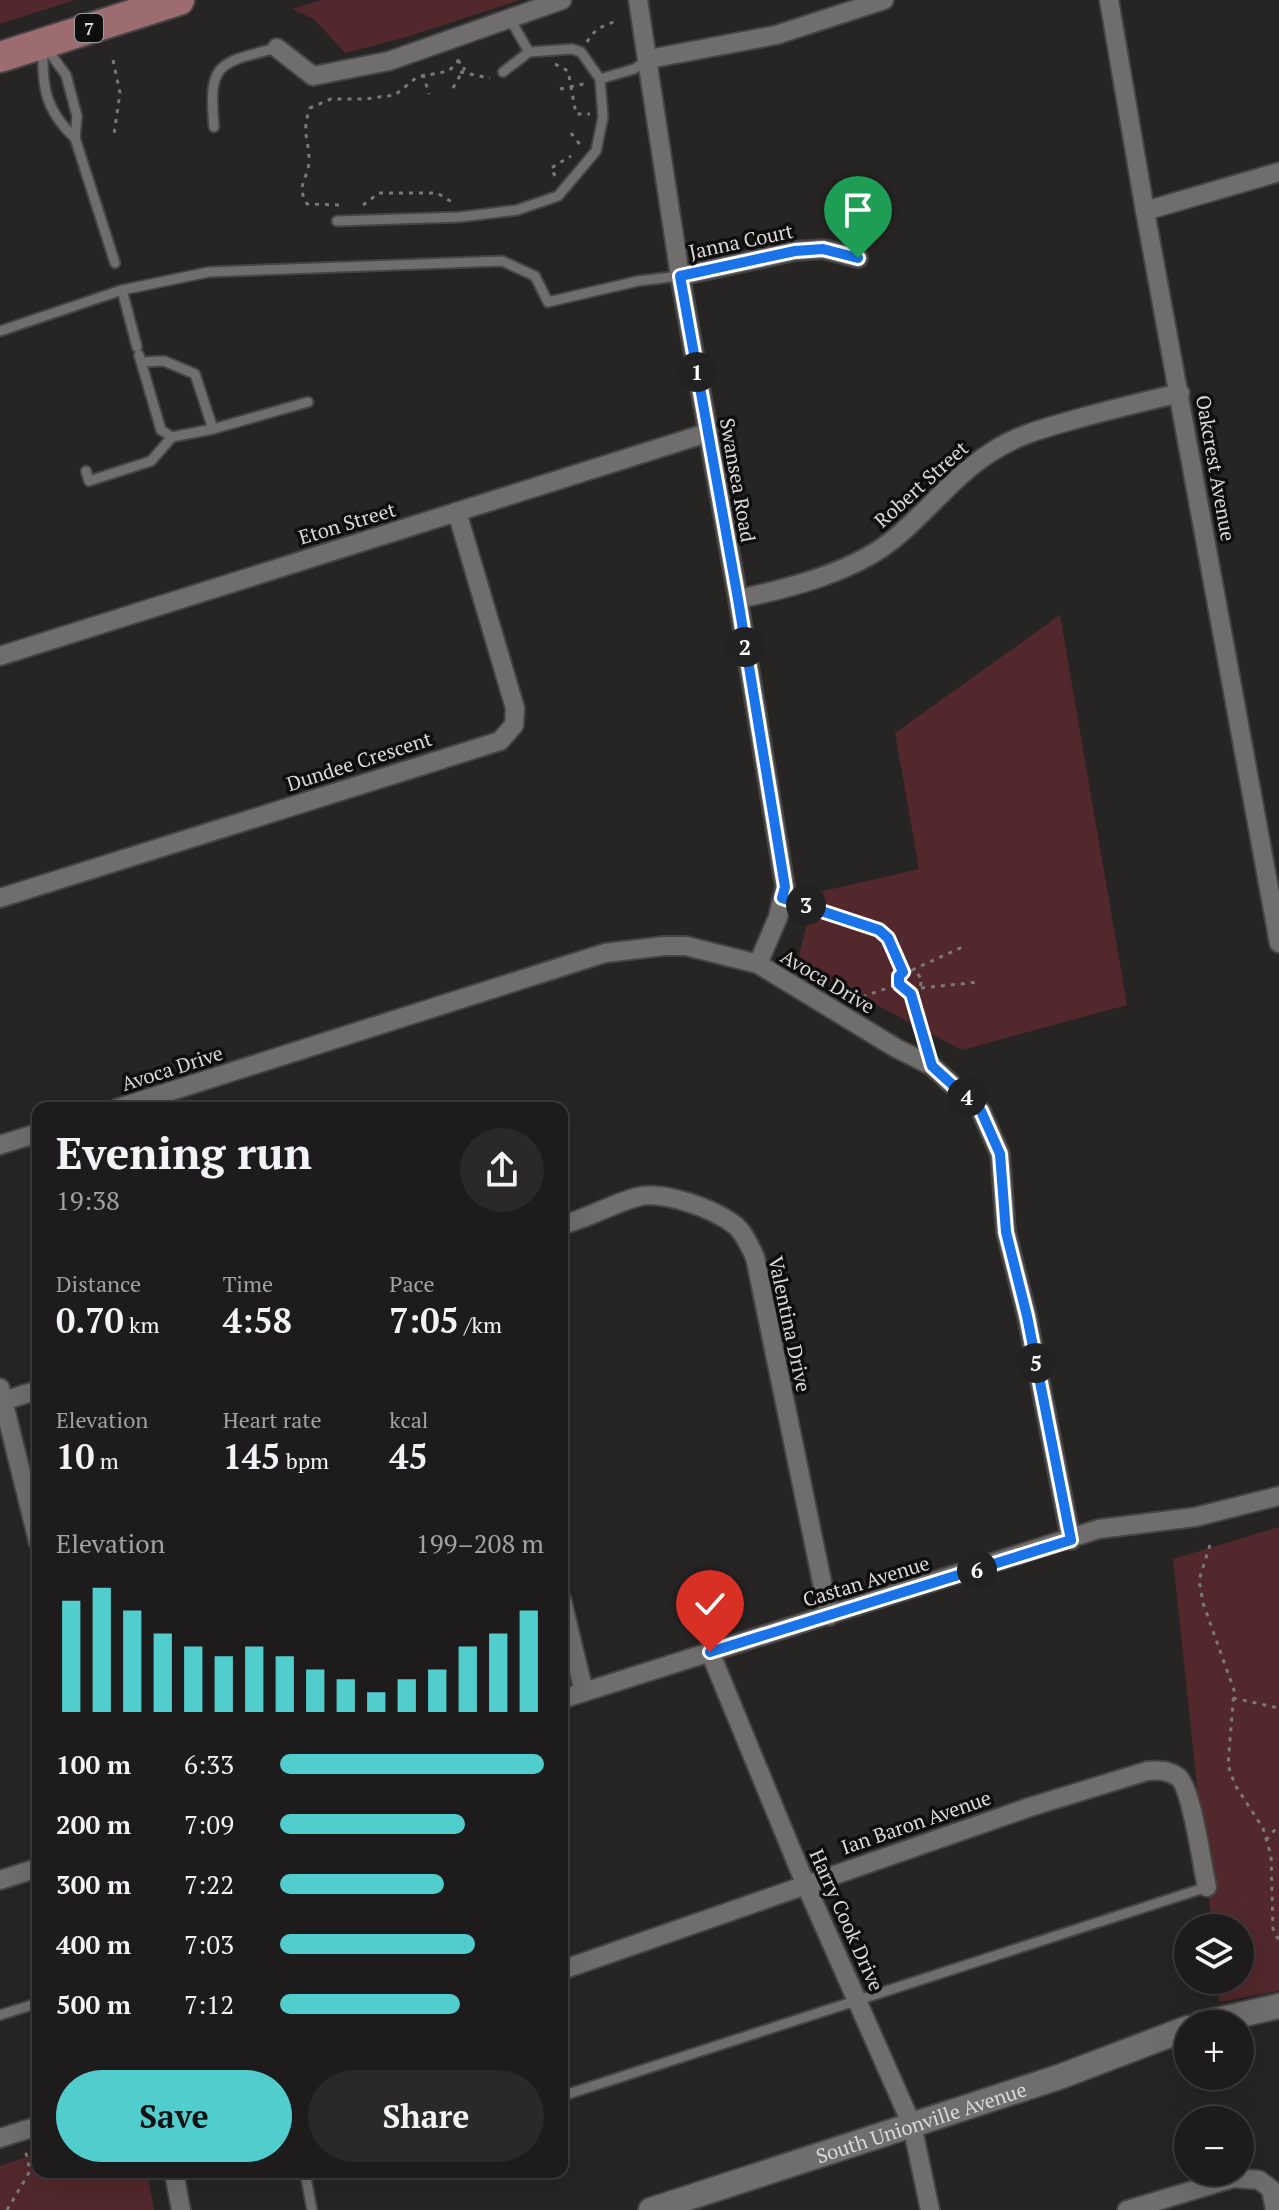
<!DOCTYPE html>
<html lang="en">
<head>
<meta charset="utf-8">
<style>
	:root { --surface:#1d1b1b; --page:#2a2828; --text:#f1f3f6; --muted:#a0a1a3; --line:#3b393a; --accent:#52cdce }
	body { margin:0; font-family:"PT Serif",serif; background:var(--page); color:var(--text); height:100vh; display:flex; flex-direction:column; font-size:30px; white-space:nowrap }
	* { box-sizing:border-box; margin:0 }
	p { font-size:26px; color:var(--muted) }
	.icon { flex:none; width:44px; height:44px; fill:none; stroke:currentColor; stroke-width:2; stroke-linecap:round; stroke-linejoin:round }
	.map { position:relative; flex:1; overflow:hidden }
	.details { position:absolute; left:32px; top:1102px; width:536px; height:1076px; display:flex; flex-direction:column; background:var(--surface); border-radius:16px; box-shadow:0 8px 32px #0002,0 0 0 2px var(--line) }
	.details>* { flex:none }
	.controls { position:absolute; left:1174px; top:1914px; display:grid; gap:16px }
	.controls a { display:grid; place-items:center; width:80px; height:80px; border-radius:50%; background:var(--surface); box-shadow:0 8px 32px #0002,0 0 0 2px var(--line); font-size:40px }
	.pin { position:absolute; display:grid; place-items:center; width:68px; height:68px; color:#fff; margin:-82px -34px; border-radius:50% 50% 50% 0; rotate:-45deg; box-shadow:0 0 8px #0007 }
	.pin .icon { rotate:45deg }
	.km { position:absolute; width:40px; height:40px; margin:-20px; border-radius:50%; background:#222; color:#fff; font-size:22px; line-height:40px; text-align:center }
	.round { display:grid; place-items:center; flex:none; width:84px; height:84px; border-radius:42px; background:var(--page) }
	.overview { display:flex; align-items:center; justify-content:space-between; height:136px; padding:0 24px }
	h1 { font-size:44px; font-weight:800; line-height:60px }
	.stats { display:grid; grid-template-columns:repeat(3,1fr); gap:12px; height:136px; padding:8px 24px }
	.stats div { display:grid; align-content:center }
	.stats b { font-size:34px; font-weight:800 }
	.stats small { font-size:22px; font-weight:400 }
	.stats p { font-size:22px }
	.chart { height:224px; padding:16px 24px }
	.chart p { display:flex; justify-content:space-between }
	.chart svg { width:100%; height:144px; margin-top:8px; stroke:var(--accent); stroke-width:6 }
	.cta { display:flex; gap:16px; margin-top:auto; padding:16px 24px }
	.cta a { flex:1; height:92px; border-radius:48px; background:var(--accent); color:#111; font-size:32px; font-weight:800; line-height:92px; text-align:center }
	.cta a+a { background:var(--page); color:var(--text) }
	ul { padding:0 24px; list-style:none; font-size:26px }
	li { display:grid; grid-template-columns:128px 96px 1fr; align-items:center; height:60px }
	li i { height:20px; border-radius:10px; background:var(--accent) }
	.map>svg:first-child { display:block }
	.green { fill:#52282c }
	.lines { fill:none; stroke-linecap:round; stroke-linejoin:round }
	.service-casing { stroke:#454343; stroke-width:13 }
	.minor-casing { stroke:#454343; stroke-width:22 }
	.tertiary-casing { stroke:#454343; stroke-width:28 }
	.primary-casing { stroke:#454343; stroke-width:34 }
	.path { stroke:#7b7878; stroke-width:3; stroke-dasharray:4 6; stroke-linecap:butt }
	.service { stroke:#706d6d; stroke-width:9 }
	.minor { stroke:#706d6d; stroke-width:18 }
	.tertiary { stroke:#706d6d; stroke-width:24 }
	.primary { stroke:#9d6c70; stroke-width:30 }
	.route-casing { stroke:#fff; stroke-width:16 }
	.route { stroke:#1a73e8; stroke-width:10 }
	.labels { text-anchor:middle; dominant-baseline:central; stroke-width:7; stroke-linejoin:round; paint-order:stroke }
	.shield { fill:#0f0e0e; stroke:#9d9b9b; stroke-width:2 }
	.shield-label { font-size:18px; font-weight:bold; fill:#dad8d8 }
	.street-label { font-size:20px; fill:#dad8d8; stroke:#0f0e0e }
</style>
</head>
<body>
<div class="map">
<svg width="1279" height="2210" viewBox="0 0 1279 2210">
	<rect width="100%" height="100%" fill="#272424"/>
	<g class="green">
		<polygon points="0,0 75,0 0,24"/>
		<polygon points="321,0 520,0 403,38 345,53 314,19 292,9"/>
		<polygon points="1060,615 1127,1005 962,1050 797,963 815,893 919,869 895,733"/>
		<polygon points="1279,1527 1279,1991 1219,2002 1217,1980 1240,1980 1240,1928 1212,1928 1173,1559"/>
		<polygon points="38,2153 38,2172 147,2172 154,2210 0,2210 0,2166"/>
	</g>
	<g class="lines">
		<defs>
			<g id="service">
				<polyline points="510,19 529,52"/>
				<path d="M43,48C42,87 45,110 75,138"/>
				<polyline points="47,49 66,75 77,116 75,138 115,263"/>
				<polyline points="600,79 634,69 648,60"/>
				<path d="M214,127C208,62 218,63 277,48"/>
				<polyline points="337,221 460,217 517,210 558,196 596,151 603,117 600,79 581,52 572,49 529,52 503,72"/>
				<polyline points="122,290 137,347"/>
				<polyline points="0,331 122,290 209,272 502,261 535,276 548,302 638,281 680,276"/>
				<polyline points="139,355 161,430 172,437 213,429 195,374 164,361 142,362"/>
				<polyline points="213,429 308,402"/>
				<polyline points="86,471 89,481 151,461 172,437"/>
				<polyline points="0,2015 38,2003"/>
				<polyline points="562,2096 1207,1887"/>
				<polyline points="305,2172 312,2210"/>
			</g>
			<g id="minor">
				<polyline points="638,0 680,276 738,599 785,887 778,917 758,964"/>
				<polyline points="1109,0 1145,211 1279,943"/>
				<polyline points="277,48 313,76 389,61 562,0"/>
				<polyline points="649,59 776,35 884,0"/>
				<polyline points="1145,211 1279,172"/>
				<polyline points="680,276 795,251 823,249 858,258"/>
				<path d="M738,599C787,589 850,573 890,542C925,515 952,477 990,453C1018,434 1048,427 1080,418C1113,409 1146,401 1180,393"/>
				<polyline points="0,656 707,433"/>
				<polyline points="0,898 500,741 514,725 515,708 457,512"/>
				<polyline points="118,1108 605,953 664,946 686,946 758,964 896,1048 932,1066 981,1111 1000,1154 1006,1232 1027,1316 1071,1540"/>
				<polyline points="0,1145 38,1133"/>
				<path d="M562,1225C588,1218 612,1204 637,1197C663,1190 715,1209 736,1226C745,1234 750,1247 755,1257L829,1616"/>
				<polyline points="0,1388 38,1541"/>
				<polyline points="0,1402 38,1390"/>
				<polyline points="562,1601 584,1692"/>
				<polyline points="710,1652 805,1883 912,2125 930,2210"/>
				<polyline points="562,1699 1099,1529 1195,1517 1279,1496"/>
				<polyline points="0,1880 38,1868"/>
				<path d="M562,1970L1030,1807L1147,1771C1159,1770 1168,1770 1178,1777C1192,1788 1202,1866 1207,1887"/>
				<polyline points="0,2138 38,2126"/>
				<polyline points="174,2172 181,2210"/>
				<polyline points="1127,2210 1234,2178 1259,2180 1271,2189 1275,2210"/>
			</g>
			<g id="tertiary">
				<polyline points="1200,2024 1279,2006"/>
				<path id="s1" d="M651,2210L1059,2077L1188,2028"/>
			</g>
			<polyline id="primary" points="0,57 179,0"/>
		</defs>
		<use href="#service" class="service-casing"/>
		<use href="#minor" class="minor-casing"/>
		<use href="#tertiary" class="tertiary-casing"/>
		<use href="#primary" class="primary-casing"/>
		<g class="path">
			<path d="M587,42C594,29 604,25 617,21"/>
			<polyline points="113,60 120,93 114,134"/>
			<polyline points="555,64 568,71 576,114 590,114"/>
			<polyline points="460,72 490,78"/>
			<polyline points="423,74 429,94"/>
			<polyline points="453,88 465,67 458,61"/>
			<polyline points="560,89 588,83"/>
			<polyline points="571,133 581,146"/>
			<polyline points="555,176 551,168 571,156"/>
			<path d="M339,205L307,204C295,184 309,179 309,160C309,138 301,133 310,108L331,99H365L395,95L417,77L449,71L458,61V56"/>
			<polyline points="363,205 379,193 437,193 452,202"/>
			<polyline points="801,903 879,930 888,938 903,972"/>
			<polyline points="912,970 965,946"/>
			<circle cx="910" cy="982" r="11"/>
			<polyline points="921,988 979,982"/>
			<polyline points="911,994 924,1041"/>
			<polyline points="853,1000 899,984"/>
			<polyline points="1210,1545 1199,1580 1203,1603 1234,1690 1228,1765 1235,1785 1263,1828 1271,1856 1273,1929 1279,1941"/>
			<polyline points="1233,1698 1279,1708"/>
			<polyline points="1266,1840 1279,1825"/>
			<polyline points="7,2210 30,2171 25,2149"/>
		</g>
		<use href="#service" class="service"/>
		<use href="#minor" class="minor"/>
		<use href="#tertiary" class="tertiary"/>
		<use href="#primary" class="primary"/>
	</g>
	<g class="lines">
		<defs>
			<polyline id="route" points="710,1652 1071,1540 1027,1316 1006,1232 1000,1154 981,1111 932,1066 911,994 899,984 899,976 903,972 888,938 879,930 782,898 785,887 738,599 680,276 795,251 823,249 858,258"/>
		</defs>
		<use href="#route" class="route-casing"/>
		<use href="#route" class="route"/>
	</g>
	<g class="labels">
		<rect class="shield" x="75" y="14" width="28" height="28" rx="6"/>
		<g class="shield-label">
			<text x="89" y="28">7</text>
		</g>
		<g class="street-label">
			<text transform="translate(741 241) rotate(-12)">Janna Court</text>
			<text transform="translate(1216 468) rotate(80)">Oakcrest Avenue</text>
			<text transform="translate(738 480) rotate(80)">Swansea Road</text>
			<text transform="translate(921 484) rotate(-42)">Robert Street</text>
			<text transform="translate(347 523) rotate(-17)">Eton Street</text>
			<text transform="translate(359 761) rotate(-18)">Dundee Crescent</text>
			<text transform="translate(828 981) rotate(31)">Avoca Drive</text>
			<text transform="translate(172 1068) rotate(-18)">Avoca Drive</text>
			<text transform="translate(790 1324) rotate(78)">Valentina Drive</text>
			<text transform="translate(866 1581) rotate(-17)">Castan Avenue</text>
			<text transform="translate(916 1822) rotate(-19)">Ian Baron Avenue</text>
			<text transform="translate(847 1920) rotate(66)">Harry Cook Drive</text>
			<text stroke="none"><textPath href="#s1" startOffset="284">South Unionville Avenue</textPath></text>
		</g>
	</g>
</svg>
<div class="controls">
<a><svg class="icon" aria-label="layers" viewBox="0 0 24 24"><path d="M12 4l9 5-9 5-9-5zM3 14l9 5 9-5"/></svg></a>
<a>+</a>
<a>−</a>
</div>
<div class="pin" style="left:858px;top:258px;background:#1e9e55"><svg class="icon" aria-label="arrive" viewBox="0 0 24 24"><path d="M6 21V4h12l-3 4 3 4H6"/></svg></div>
<div class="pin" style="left:710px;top:1652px;background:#d93025"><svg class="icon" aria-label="check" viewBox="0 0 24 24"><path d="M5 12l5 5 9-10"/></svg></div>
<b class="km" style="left:697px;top:372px">1</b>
<b class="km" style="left:745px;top:647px">2</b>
<b class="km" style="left:806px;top:905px">3</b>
<b class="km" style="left:967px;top:1097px">4</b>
<b class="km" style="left:1036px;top:1363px">5</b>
<b class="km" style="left:977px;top:1570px">6</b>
<section class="details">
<div class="overview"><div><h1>Evening run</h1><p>19:38</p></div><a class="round"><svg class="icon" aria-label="share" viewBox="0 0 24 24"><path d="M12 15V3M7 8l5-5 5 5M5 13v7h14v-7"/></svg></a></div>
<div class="stats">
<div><p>Distance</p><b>0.70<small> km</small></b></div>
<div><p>Time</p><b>4:58</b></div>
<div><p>Pace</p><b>7:05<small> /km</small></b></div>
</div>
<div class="stats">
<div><p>Elevation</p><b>10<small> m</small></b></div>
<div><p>Heart rate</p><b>145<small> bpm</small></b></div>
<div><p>kcal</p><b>45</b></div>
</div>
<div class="chart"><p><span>Elevation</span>199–208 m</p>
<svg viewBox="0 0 160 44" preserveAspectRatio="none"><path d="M5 44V10M15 44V6M25 44V13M35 44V20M45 44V24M55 44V27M65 44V24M75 44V27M85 44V31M95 44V34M105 44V38M115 44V34M125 44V31M135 44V24M145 44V20M155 44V13"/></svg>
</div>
<ul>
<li><b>100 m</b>6:33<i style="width:100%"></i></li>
<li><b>200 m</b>7:09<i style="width:70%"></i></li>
<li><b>300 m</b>7:22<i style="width:62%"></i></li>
<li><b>400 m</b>7:03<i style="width:74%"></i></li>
<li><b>500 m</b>7:12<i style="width:68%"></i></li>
</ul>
<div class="cta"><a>Save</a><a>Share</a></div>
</section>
</div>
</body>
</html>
